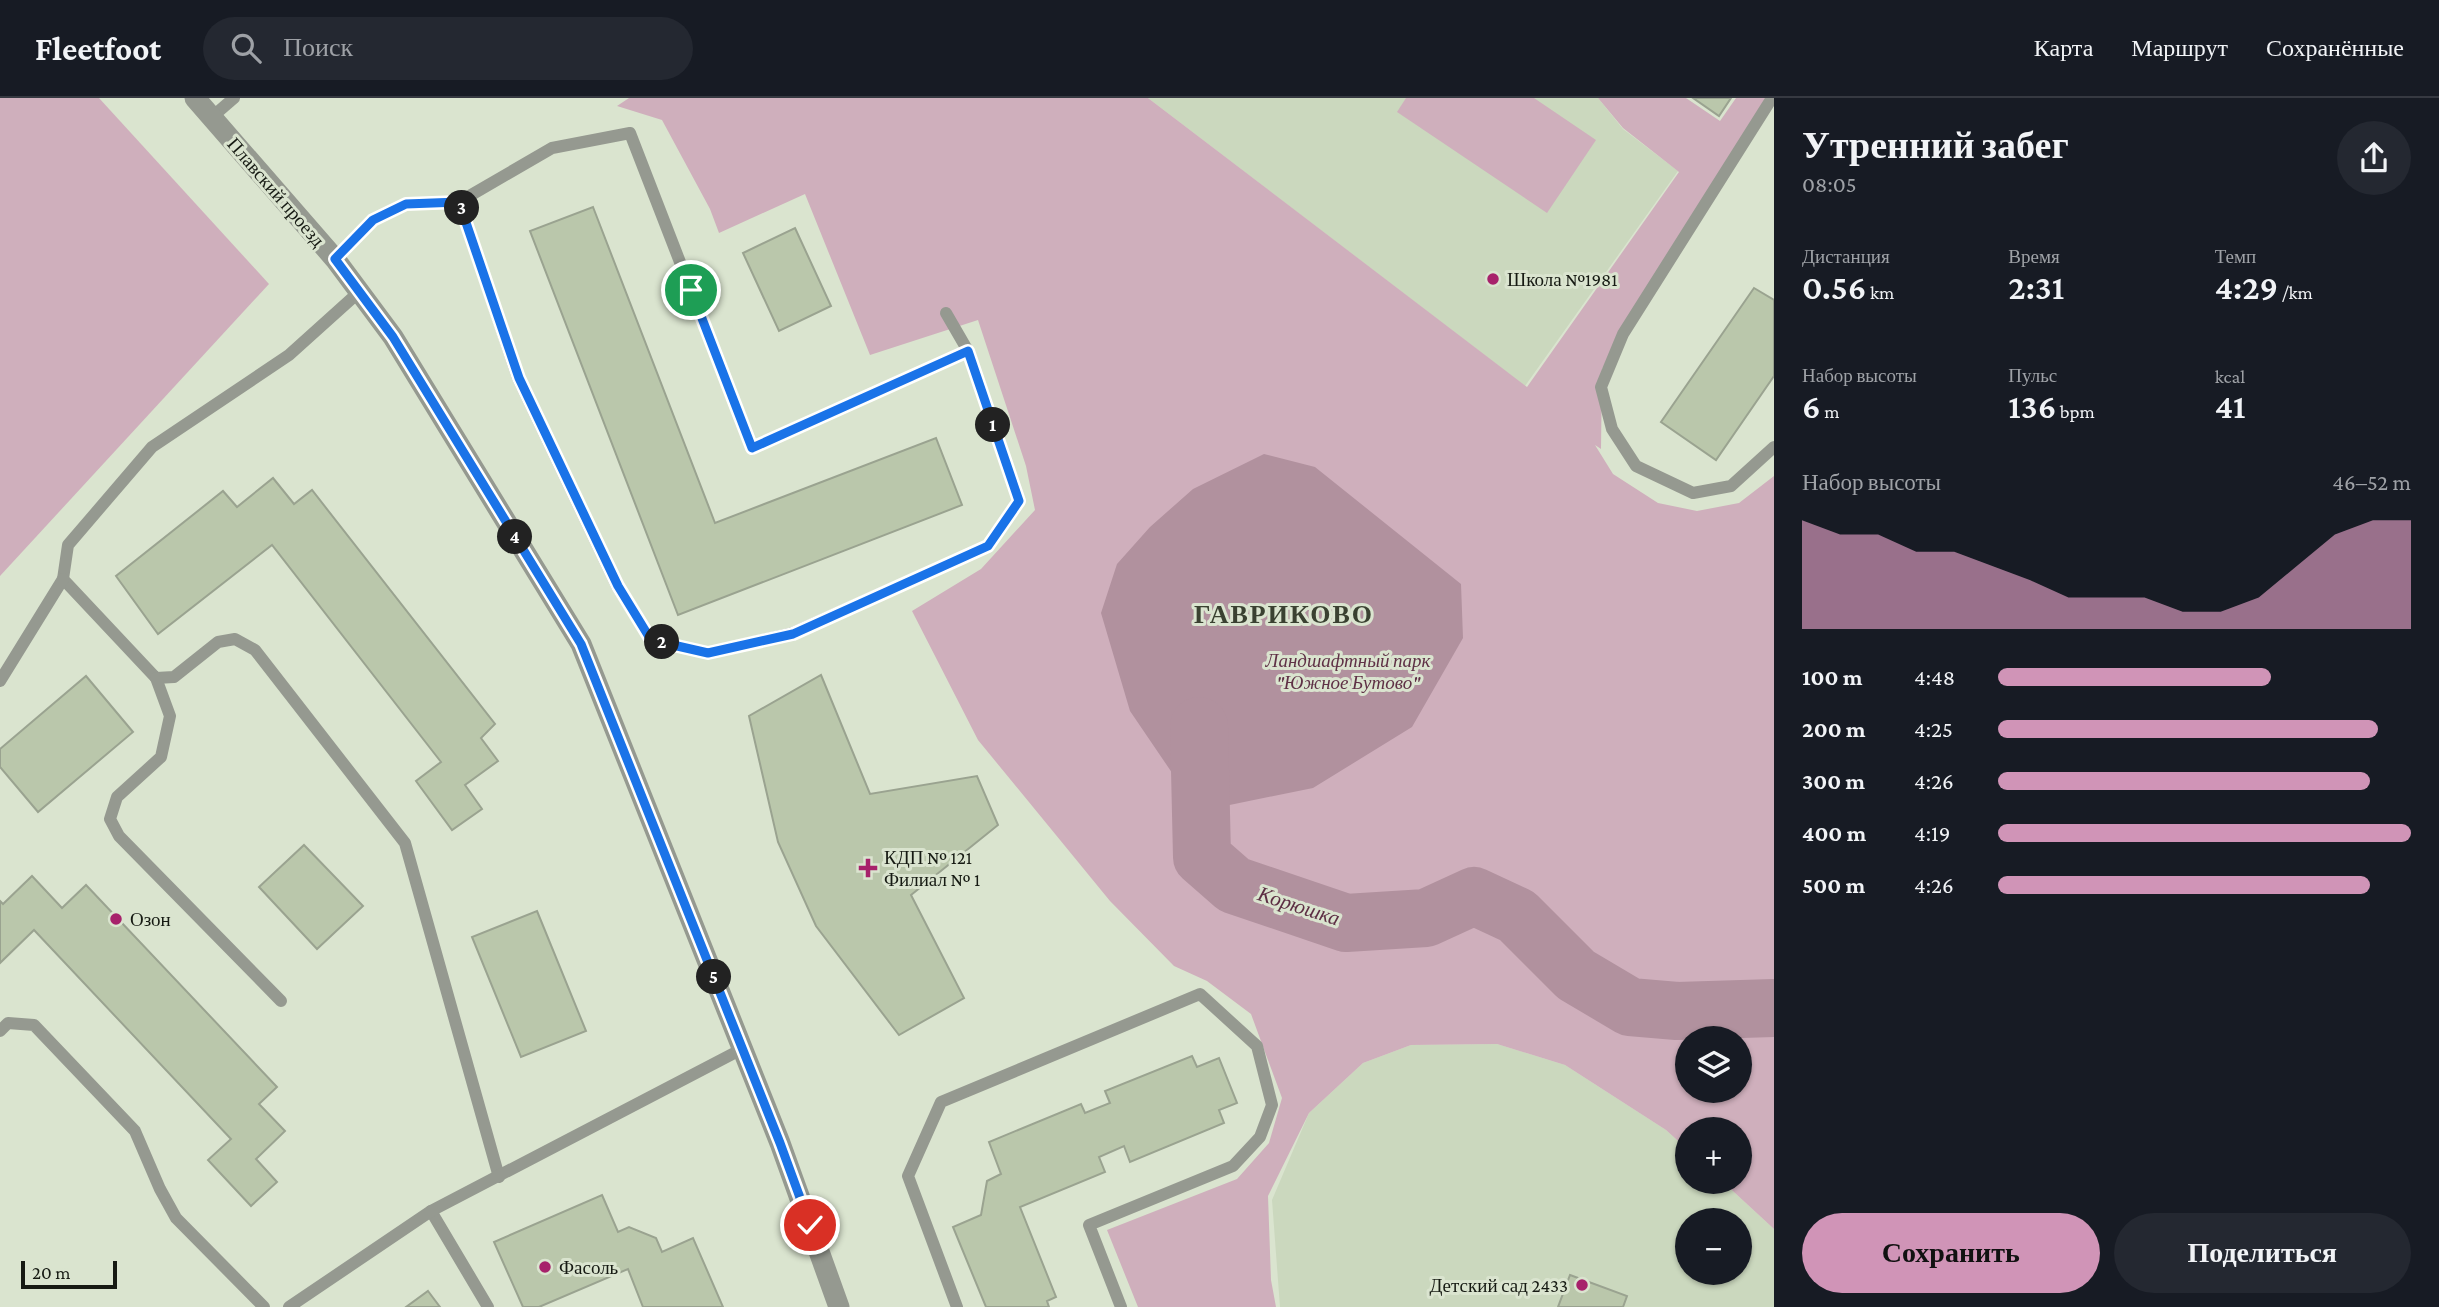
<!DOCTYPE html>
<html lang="ru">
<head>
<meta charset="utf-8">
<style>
	:root { --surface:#171b24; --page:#242831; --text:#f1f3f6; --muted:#9ea1a6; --line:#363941; --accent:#d094b7 }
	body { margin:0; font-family:"Crimson Pro",serif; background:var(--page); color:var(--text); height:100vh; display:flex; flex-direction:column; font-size:26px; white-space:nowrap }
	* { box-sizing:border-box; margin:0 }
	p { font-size:23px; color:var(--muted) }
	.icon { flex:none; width:38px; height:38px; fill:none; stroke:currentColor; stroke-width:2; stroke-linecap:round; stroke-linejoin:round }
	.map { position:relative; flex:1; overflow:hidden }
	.side { display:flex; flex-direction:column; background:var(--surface); width:665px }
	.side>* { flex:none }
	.tools { position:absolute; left:1675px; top:928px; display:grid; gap:14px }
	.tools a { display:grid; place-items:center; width:77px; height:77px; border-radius:50%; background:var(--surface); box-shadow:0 2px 5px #0004; font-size:35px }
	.scale { position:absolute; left:21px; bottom:18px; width:96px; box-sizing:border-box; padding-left:7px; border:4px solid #161a13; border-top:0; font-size:19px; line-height:24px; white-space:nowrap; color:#161a13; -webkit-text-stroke:5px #dae4cf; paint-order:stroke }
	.pin { position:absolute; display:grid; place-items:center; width:60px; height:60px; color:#fff; margin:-30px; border:4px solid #fff; border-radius:50%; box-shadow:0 2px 7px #0007 }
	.km { position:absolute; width:35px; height:35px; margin:-18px; border-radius:50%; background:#222; color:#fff; font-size:19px; line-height:35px; text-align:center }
	.round { display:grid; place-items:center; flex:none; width:74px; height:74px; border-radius:37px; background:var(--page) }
	.headline { display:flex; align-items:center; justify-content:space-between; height:119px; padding:0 28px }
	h1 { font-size:38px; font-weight:600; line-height:52px }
	.stats { display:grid; grid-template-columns:repeat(3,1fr); gap:10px; height:119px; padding:7px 28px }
	.stats div { display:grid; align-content:center }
	.stats b { font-size:35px; font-weight:600 }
	.stats small { font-size:19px; font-weight:400 }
	.stats p { font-size:19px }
	.chart { height:196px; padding:14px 28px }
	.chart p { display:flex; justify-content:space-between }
	.chart svg { width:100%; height:126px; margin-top:7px; fill:var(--accent); opacity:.7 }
	.button { display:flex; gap:14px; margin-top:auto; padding:14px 28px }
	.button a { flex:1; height:80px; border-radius:42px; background:var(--accent); color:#111; font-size:28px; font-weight:600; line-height:80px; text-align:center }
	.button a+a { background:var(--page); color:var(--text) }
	ul { padding:0 28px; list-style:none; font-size:23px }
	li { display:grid; grid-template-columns:112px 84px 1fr; align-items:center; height:52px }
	li i { height:18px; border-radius:9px; background:var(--accent) }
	header { display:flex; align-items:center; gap:42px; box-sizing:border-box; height:98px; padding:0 35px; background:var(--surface); border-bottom:2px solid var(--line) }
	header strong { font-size:33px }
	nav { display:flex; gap:38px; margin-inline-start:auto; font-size:24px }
	.search { width:490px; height:63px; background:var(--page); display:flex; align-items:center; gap:18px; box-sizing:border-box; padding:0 24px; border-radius:38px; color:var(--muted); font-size:26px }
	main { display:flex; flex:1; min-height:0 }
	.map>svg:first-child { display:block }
	.built { fill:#cbd8be; fill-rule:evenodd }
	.green { fill:#cfafbc; fill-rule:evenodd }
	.water { fill:#b1919e }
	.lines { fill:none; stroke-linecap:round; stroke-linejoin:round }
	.river { stroke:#b1919e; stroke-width:58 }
	.building { fill:#bac7ab; stroke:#9aa390; stroke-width:2 }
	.lane { stroke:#959990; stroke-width:12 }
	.street { stroke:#959990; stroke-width:21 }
	.route-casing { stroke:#fff; stroke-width:14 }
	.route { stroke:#1a73e8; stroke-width:9 }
	.poi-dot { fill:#a7216b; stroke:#dae4cf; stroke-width:2.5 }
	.labels { text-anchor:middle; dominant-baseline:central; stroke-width:6; stroke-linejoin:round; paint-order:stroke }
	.street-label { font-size:19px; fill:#161a13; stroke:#dae4cf }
	.poi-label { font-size:19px; fill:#161a13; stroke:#dae4cf; text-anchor:start }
	.park-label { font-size:19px; font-style:italic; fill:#5f3146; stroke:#dae4cf }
	.water-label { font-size:21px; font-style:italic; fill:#5d2f44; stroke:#dae4cf }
	.district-label { font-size:26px; font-weight:bold; letter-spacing:2px; fill:#3a4131; stroke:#dae4cf }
</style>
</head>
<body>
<header>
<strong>Fleetfoot</strong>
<div class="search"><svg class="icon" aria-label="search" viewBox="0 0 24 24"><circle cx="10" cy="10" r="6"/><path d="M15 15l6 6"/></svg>Поиск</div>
<nav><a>Карта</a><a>Маршрут</a><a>Сохранённые</a></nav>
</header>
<main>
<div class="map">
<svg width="1774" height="1209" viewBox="0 0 1774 1209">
	<rect width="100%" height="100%" fill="#dae4cf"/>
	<g class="built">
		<polygon points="1148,0 1598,0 1623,31 1678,73 1525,288"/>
		<path d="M1497,946L1565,967L1666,1032L1687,1051V1083H1722L1774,1131V1209H1280L1272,1102L1309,1015L1363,965L1411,947ZM1687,1122H1740V1174H1687Z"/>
	</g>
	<g class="green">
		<polygon points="0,0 99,0 269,186 0,478"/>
		<path d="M629,0H1148L1527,289L1679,74L1623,30L1598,0H1686L1720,23L1736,0H1769L1602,271L1601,351L1595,347L1613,376L1658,405L1697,413L1739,405L1774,378V1131L1722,1083H1740V1031H1687V1051L1666,1032L1565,967L1497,946L1411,947L1363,965L1309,1015L1268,1098L1271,1182L1276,1209H1138L1107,1132L1237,1081L1269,1045L1282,1000L1251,916L1207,883L1174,868L1110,803L978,642L912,513L981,471L1035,412L1026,368L978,222L870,257L805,96L719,135L710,111L662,22L617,8ZM1687,940H1740V992H1687Z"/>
		<polygon points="1406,0 1534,0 1596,42 1547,115 1397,14"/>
	</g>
	<polygon class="water" points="1264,356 1315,369 1461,486 1463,540 1412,629 1313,690 1215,710 1186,701 1181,688 1130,613 1101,515 1117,466 1150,429 1193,391"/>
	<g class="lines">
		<polyline class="river" points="1199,628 1202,759 1234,787 1346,825 1426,820 1474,798 1517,818 1576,877 1630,909 1677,913 1774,910"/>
	</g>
	<g class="building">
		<polygon points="1693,0 1731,0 1719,18"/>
		<polygon points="593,109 715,425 936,340 962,407 678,517 530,133"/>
		<polygon points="795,130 831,208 779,233 743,155"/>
		<polygon points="1754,190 1774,202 1774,278 1716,362 1661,324"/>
		<polygon points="273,380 294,406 312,392 495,626 481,640 498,663 465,687 482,711 452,732 416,683 441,664 272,447 158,536 116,478 223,393 237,409"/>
		<polygon points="821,577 870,696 977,678 998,727 911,797 964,900 899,937 816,828 778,744 749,618"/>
		<polygon points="86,578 133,634 38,714 0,669 0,651"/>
		<polygon points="304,747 363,808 317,851 259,789"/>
		<polygon points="32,778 62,810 86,787 277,989 259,1006 285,1033 256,1061 277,1084 251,1108 208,1062 231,1041 34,832 0,865 0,803 3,806"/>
		<polygon points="537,813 586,933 521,959 472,839"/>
		<polygon points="1192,958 1197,969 1219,960 1237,1005 1219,1012 1224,1025 1130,1064 1124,1048 1099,1059 1105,1074 1020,1109 1056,1199 1047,1203 1049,1209 986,1209 953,1129 981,1117 987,1083 1001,1076 989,1044 1081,1006 1085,1015 1110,1005 1105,993"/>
		<polygon points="602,1097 618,1134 629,1129 656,1140 662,1154 693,1140 723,1209 643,1209 628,1171 539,1209 523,1209 494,1144"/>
		<polygon points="1570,1177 1627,1198 1623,1209 1558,1209"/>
		<polygon points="428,1193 440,1209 406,1209"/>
	</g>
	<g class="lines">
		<g class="lane">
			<polyline points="1772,0 1623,236 1601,289 1612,331 1636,368 1693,395 1731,388 1774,349"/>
			<polyline points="212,19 234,0"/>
			<polyline points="335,161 373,122 406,106 459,104 552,50 630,35 752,350 968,253 1019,403 988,448 793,535 708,555 651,542 617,488 518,280 459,104"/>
			<polyline points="359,194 289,257 152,349 68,447 63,481 156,580 174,579 218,544 235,541 255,552 405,745 499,1079"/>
			<polyline points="946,215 968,253"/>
			<polyline points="156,580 170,618 161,659 117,699 110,721 119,738 281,903"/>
			<polyline points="0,583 63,481"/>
			<polyline points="0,933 8,925 34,927 135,1033 160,1091 176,1120 264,1209"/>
			<polyline points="431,1113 488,1209"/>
			<polyline points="289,1209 431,1113 742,951"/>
			<polyline points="957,1209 908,1078 941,1004 1200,896 1257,948 1272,1007 1260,1039 1233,1068 1089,1127 1121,1209"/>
		</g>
		<polyline class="street" points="195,0 335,161 393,239 581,546 780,1045 839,1209"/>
	</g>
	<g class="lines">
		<defs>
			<polyline id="route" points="691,192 752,350 968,253 1019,403 988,448 793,536 708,555 651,542 618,488 519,280 459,104 406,106 373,122 335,161 393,239 581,546 780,1045 810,1127"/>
		</defs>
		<use href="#route" class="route-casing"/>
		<use href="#route" class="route"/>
	</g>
	<g class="poi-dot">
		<circle cx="1493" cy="181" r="7"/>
		<path d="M864.5 759.5h7v7h7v7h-7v7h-7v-7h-7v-7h7z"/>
		<circle cx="116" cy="821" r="7"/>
		<circle cx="545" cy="1169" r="7"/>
		<circle cx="1582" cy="1187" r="7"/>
	</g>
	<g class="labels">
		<g class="street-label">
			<text transform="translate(276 94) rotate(49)">Плавский проезд</text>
		</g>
		<g class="poi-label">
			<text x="1507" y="181">Школа №1981</text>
			<text x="884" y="759">КДП № 121<tspan x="884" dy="22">Филиал № 1</tspan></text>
			<text x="130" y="821">Озон</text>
			<text x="559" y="1169">Фасоль</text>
			<text x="1568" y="1187" text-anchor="end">Детский сад 2433</text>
		</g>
		<g class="park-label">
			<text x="1348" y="562">Ландшафтный парк<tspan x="1348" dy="22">"Южное Бутово"</tspan></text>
		</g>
		<g class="water-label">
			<text transform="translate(1299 808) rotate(18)">Корюшка</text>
		</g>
		<g class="district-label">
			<text x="1284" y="516">ГАВРИКОВО</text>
		</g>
	</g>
</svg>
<div class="tools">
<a><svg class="icon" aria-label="layers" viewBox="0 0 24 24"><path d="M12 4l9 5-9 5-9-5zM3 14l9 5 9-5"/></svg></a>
<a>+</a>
<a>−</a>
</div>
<div class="scale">20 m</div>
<div class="pin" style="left:691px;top:192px;background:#1e9e55"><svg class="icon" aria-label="arrive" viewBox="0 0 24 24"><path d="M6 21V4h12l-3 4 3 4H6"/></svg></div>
<div class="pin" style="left:810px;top:1127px;background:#d93025"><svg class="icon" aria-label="check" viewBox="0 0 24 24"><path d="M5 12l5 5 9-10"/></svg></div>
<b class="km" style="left:993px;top:327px">1</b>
<b class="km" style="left:662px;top:544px">2</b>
<b class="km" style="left:462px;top:110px">3</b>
<b class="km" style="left:515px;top:439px">4</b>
<b class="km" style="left:714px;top:879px">5</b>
</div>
<section class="side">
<div class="headline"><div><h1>Утренний забег</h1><p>08:05</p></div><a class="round"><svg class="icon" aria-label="share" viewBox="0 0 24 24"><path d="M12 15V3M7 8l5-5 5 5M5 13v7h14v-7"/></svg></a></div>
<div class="stats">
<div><p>Дистанция</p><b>0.56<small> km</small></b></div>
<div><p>Время</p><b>2:31</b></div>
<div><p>Темп</p><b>4:29<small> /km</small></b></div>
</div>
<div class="stats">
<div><p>Набор высоты</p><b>6<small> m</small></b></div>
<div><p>Пульс</p><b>136<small> bpm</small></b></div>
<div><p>kcal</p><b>41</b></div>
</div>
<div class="chart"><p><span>Набор высоты</span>46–52 m</p>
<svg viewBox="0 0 160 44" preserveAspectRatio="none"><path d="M0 44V6L10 11L20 11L30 17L40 17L50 22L60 27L70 33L80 33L90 33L100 38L110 38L120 33L130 22L140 11L150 6L160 6V44z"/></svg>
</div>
<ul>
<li><b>100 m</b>4:48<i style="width:66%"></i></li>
<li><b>200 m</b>4:25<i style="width:92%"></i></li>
<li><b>300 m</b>4:26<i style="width:90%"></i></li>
<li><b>400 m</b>4:19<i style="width:100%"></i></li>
<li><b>500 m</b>4:26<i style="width:90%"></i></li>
</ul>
<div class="button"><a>Сохранить</a><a>Поделиться</a></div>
</section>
</main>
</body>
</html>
